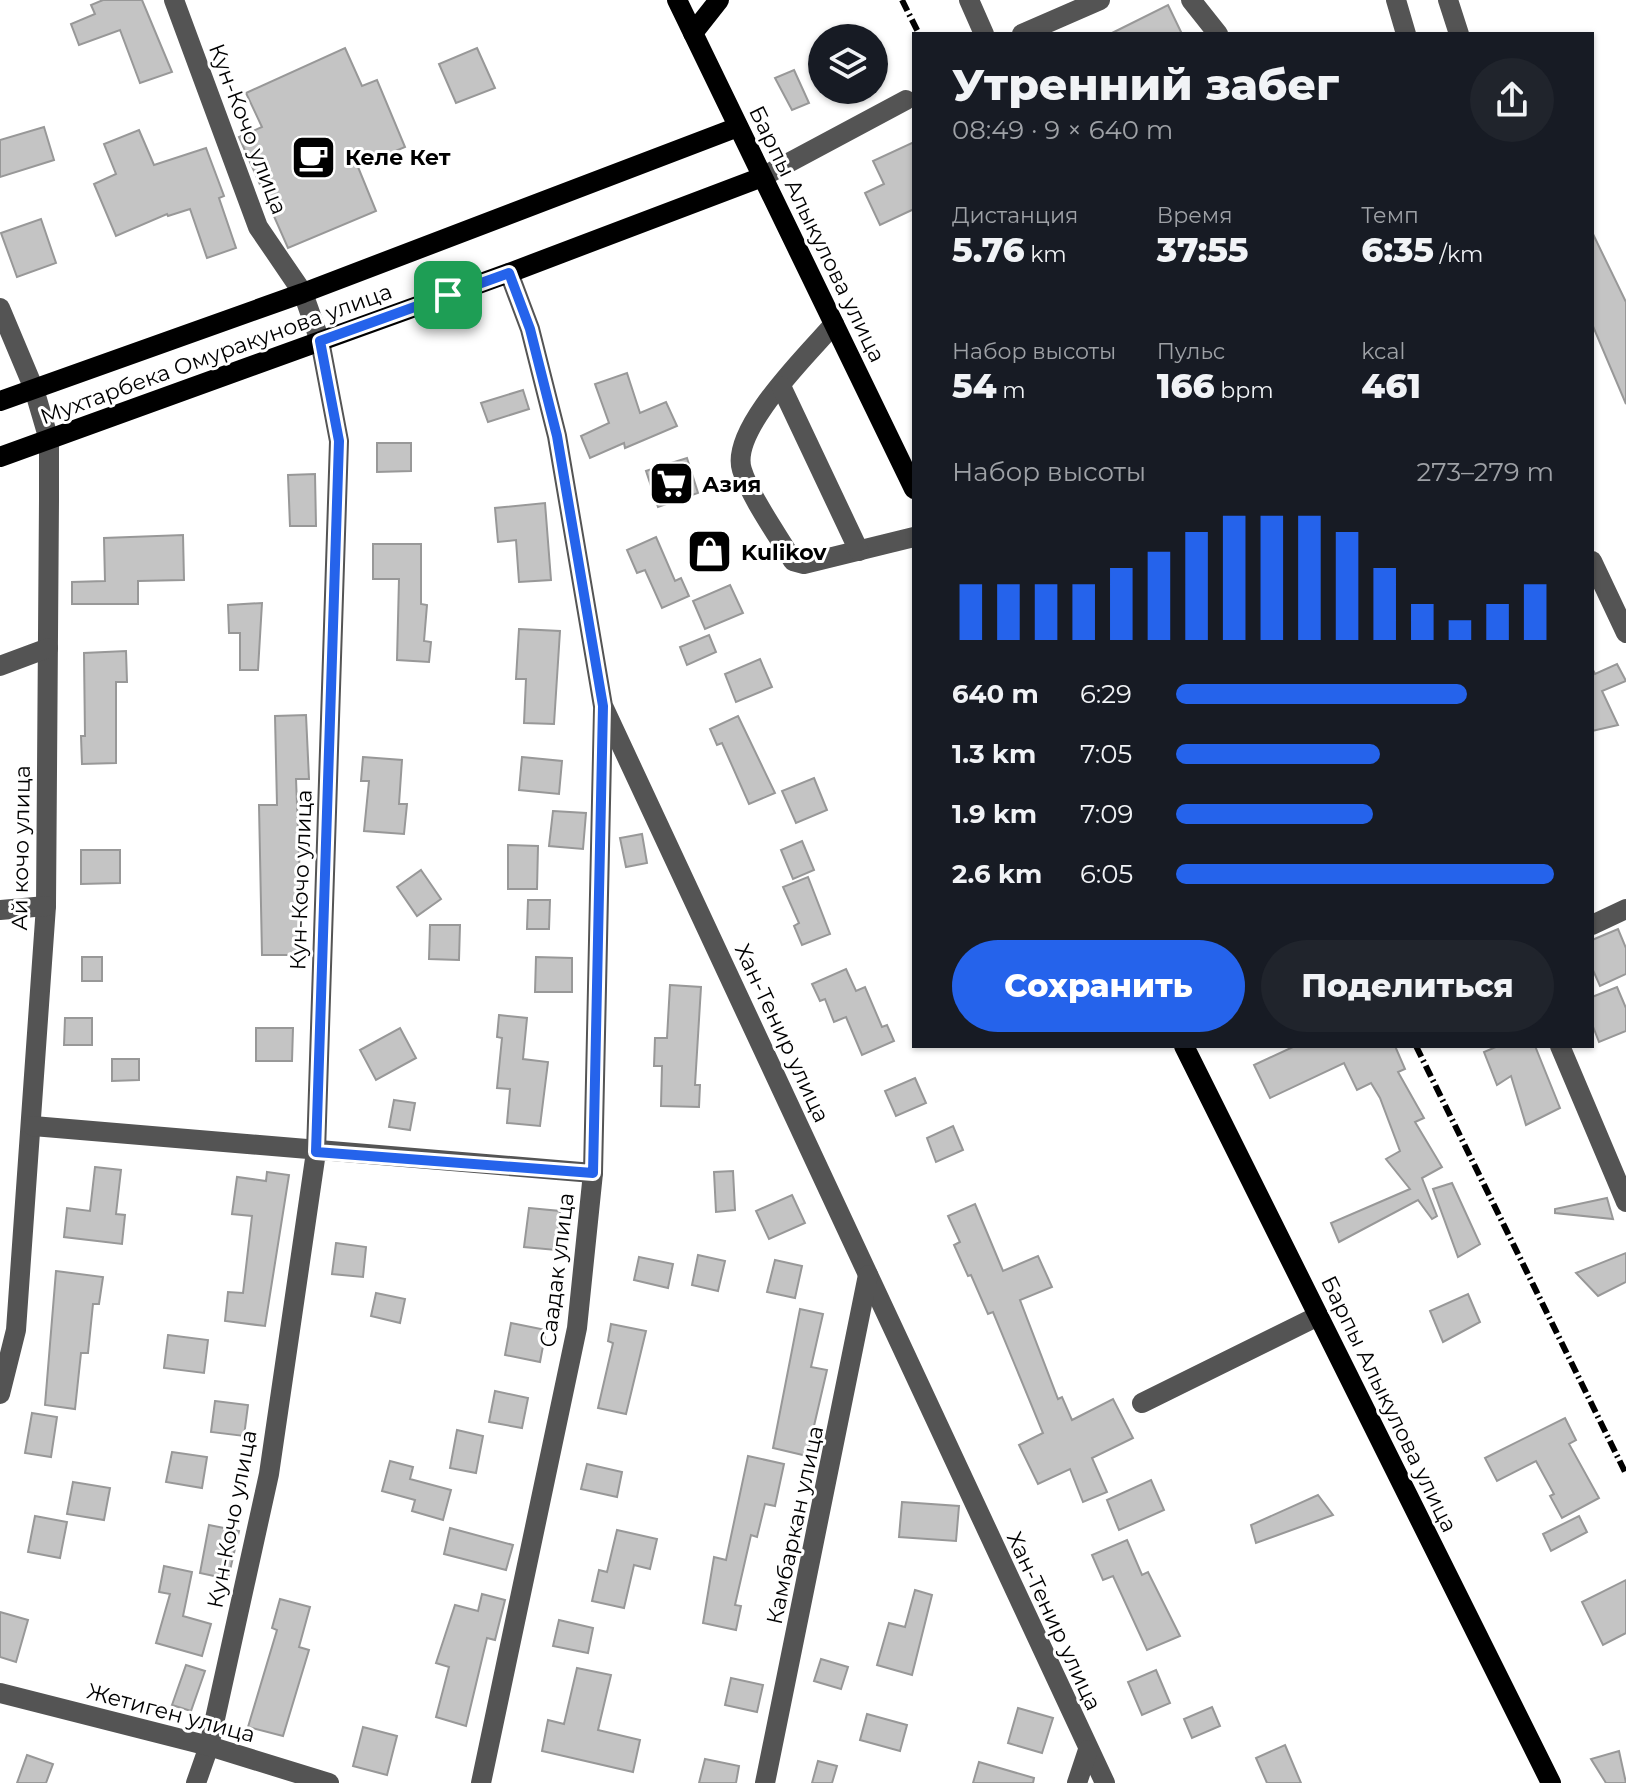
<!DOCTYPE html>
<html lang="ru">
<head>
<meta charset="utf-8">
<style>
	:root { --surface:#171b24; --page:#20242c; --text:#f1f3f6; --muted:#9ea1a6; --accent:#2563eb }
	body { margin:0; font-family:Montserrat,sans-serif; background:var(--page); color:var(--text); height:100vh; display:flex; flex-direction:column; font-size:30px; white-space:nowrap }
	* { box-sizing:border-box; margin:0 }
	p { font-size:26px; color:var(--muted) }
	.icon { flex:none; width:44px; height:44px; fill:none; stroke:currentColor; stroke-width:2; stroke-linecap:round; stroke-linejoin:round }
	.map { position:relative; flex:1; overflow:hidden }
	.drawer { position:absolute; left:912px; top:32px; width:682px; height:1016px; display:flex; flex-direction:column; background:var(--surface); border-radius:0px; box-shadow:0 2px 6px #0004 }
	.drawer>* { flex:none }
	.controls { position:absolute; left:808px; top:24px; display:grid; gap:16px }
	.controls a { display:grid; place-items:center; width:80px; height:80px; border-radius:50%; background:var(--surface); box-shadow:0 2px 6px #0004; font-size:40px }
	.pin { position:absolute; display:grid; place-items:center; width:68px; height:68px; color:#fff; margin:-34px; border-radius:16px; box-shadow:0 4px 12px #0006 }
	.round { display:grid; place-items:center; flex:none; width:84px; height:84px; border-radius:42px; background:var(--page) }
	.summary { display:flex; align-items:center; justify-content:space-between; height:136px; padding:0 40px }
	h1 { font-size:44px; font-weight:800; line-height:60px }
	.metrics { display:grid; grid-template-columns:repeat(3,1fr); gap:12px; height:136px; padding:8px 40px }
	.metrics div { display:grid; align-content:center }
	.metrics b { font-size:34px; font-weight:800 }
	.metrics small { font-size:22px; font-weight:400 }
	.metrics p { font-size:22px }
	.chart { height:224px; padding:16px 40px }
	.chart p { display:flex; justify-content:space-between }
	.chart svg { width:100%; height:144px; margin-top:8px; stroke:var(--accent); stroke-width:6 }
	.button { display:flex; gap:16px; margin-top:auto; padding:16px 40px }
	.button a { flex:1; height:92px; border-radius:48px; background:var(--accent); color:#fff; font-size:32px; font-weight:800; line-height:92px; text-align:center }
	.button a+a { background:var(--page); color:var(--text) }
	ul { padding:0 40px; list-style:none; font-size:26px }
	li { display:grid; grid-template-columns:128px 96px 1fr; align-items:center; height:60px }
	li i { height:20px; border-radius:10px; background:var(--accent) }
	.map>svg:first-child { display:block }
	.building { fill:#c4c4c4; stroke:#989898; stroke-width:2 }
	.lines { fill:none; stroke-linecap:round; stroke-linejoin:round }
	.minor { stroke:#545454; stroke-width:20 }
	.major { stroke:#000; stroke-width:20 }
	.rail { stroke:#000; stroke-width:6; stroke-dasharray:12 4 2 4; stroke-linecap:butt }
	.route-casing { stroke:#fff; stroke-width:16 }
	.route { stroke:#2563eb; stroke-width:10 }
	.labels { text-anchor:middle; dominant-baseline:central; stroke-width:6; stroke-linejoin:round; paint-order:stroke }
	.street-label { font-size:22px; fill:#000; stroke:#fff }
	.poi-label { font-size:22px; font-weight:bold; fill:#000; stroke:#fff; text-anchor:start }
</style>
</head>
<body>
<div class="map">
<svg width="1626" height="1783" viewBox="0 0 1626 1783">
	<rect width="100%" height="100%" fill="#fff"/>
	<g class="building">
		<polygon points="103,0 142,0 172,72 140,83 120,30 79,45 71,24 95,14 91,5"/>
		<polygon points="1168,5 1182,34 1110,34"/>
		<polygon points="345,48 362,86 377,80 405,147 358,167 376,211 288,248 239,137 262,127 246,93"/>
		<polygon points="477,48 495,88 456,103 439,64"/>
		<polygon points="794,70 809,103 792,110 775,78"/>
		<polygon points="44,127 54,160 0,177 0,140"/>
		<polygon points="139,130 154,165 206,148 224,196 219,198 236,248 207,258 190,209 168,216 167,214 116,236 94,184 116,174 104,144"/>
		<polygon points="914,142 914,209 880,225 865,193 884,184 873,161"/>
		<polygon points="41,219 56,263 17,277 1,233"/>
		<polygon points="1592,232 1626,302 1626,404 1592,324"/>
		<polygon points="627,373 640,413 666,402 677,426 625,448 624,443 590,458 581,436 609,423 595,384"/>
		<polygon points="523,390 529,409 488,422 481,403"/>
		<polygon points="377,443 411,443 411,471 377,472"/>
		<polygon points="687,458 698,493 658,507 646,471"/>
		<polygon points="315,474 316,526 290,526 288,475"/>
		<polygon points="545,503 551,580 519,582 516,540 498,542 495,508"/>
		<polygon points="183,535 184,580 138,581 138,604 72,604 72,582 105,581 104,538"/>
		<polygon points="656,537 675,581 681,578 689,596 662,608 645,570 637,573 627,550"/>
		<polygon points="373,544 421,544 421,604 427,605 424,641 431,642 429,662 397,660 399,579 373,579"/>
		<polygon points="730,585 743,613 705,629 693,601"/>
		<polygon points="262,603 258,670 240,670 240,633 229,633 228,605"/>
		<polygon points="519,629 560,631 554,724 524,723 526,679 516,679"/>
		<polygon points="709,635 716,652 687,665 680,647"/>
		<polygon points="126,651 127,682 116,682 116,763 82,764 81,736 85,736 84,653"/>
		<polygon points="760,659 772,687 736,702 725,674"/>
		<polygon points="1617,664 1626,681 1602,691 1618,725 1592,731 1592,668 1595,674"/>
		<polygon points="306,715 309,779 296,779 303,955 262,955 259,805 277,805 275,716"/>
		<polygon points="738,716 775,793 749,804 722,743 717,745 710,729"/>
		<polygon points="363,757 402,760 399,804 407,804 404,834 364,831 369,781 361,781"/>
		<polygon points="522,757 562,761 559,794 519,790"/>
		<polygon points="814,778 827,810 796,823 782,791"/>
		<polygon points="553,811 586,813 583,849 549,846"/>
		<polygon points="642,834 647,863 626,867 620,838"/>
		<polygon points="802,841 814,870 793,879 781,850"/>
		<polygon points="508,845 538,846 537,889 508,889"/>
		<polygon points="81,850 120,850 120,883 81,884"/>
		<polygon points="421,870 441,899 417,916 397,887"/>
		<polygon points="808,877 830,934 802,945 794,926 799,923 783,887"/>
		<polygon points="528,900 550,900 549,929 527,929"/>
		<polygon points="430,925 460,925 459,960 429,959"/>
		<polygon points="1618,929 1626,948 1626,974 1600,986 1592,968 1592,940"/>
		<rect x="82" y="957" width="20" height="24"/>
		<polygon points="536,957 572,958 572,992 535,992"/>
		<polygon points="846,969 856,991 865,987 882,1027 887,1025 894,1041 862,1055 846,1017 834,1022 825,999 820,1001 812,984"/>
		<polygon points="670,985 701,987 695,1085 700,1085 699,1107 661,1106 662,1066 654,1066 655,1038 667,1038"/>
		<polygon points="1617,987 1626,1008 1626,1031 1599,1042 1592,1024 1592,997"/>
		<polygon points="499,1015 527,1018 523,1059 548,1062 540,1126 507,1123 510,1089 497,1088 502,1038 497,1037"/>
		<polygon points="65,1018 92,1018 92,1045 64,1045"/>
		<polygon points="256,1028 293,1028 292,1061 256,1061"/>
		<polygon points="400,1028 416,1058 376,1080 360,1050"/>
		<polygon points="1295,1046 1395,1046 1405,1069 1398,1072 1424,1118 1415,1122 1442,1167 1422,1178 1437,1216 1432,1219 1418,1200 1339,1242 1331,1223 1410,1189 1386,1159 1400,1151 1380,1098 1371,1083 1357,1090 1344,1063 1270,1098 1254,1065"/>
		<polygon points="1498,1046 1535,1046 1560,1108 1526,1125 1511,1076 1497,1085 1484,1052"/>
		<polygon points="112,1059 139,1059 139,1080 112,1081"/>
		<polygon points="915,1078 926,1103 896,1116 885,1091"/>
		<polygon points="394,1100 415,1103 410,1130 389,1127"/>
		<polygon points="953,1126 963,1150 936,1162 927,1138"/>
		<polygon points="95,1167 121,1170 116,1214 125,1215 122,1244 64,1237 67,1208 90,1211"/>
		<polygon points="733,1171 735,1210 716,1212 714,1172"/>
		<polygon points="267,1172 289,1175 265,1326 225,1321 228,1292 243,1293 252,1216 232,1214 237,1177 266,1181"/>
		<polygon points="1452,1183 1480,1244 1458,1257 1433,1189"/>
		<polygon points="792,1195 805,1223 769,1239 756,1211"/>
		<polygon points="1607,1198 1613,1219 1555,1213 1555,1209"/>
		<polygon points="975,1204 1003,1271 1038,1256 1052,1287 1020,1300 1058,1399 1062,1397 1072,1420 1113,1399 1133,1438 1092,1458 1107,1492 1083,1502 1070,1469 1038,1484 1019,1445 1043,1433 993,1312 988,1314 971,1275 968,1276 954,1245 960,1242 948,1216"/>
		<polygon points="529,1208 560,1211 556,1250 524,1247"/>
		<polygon points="336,1243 366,1247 363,1277 332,1274"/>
		<polygon points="1626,1253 1626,1282 1598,1296 1576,1273"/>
		<polygon points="698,1255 725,1261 718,1291 692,1285"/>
		<polygon points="639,1257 673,1264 668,1288 634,1280"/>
		<polygon points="775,1260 802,1266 795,1298 767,1292"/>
		<polygon points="56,1271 103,1277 99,1304 93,1304 88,1353 81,1353 75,1409 45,1405"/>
		<polygon points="376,1293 405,1299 400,1323 371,1316"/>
		<polygon points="1468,1294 1480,1322 1443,1342 1430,1311"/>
		<polygon points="800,1309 823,1314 811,1367 827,1370 807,1456 773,1448"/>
		<polygon points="511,1323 546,1330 540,1362 505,1355"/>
		<polygon points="611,1324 646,1331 626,1414 598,1408 613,1343 608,1341"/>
		<polygon points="168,1335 208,1340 204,1373 164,1368"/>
		<polygon points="495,1391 528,1398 522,1428 489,1422"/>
		<polygon points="215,1401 248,1405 244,1436 211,1432"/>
		<polygon points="32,1413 57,1417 51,1457 25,1453"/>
		<polygon points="1565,1418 1576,1440 1569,1444 1599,1498 1562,1518 1550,1496 1554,1494 1536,1461 1497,1481 1485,1458"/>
		<polygon points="457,1430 483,1436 476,1473 450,1468"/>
		<polygon points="172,1452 207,1457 202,1488 166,1482"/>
		<polygon points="748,1456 784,1464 775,1506 765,1504 757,1537 751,1535 735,1605 741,1606 736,1630 703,1623 714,1557 726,1560"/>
		<polygon points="390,1461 413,1467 410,1479 451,1490 443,1520 412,1511 415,1500 382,1491"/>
		<polygon points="587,1464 622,1472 617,1497 581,1489"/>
		<polygon points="1151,1480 1164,1510 1119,1530 1107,1500"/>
		<polygon points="73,1482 110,1488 104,1520 67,1514"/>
		<polygon points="1318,1495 1333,1515 1256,1543 1251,1525"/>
		<polygon points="902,1502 959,1506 956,1541 899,1537"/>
		<polygon points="35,1516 67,1522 60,1558 28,1552"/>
		<polygon points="1579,1516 1587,1532 1551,1551 1543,1534"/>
		<polygon points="209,1525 239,1531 228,1579 200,1573"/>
		<polygon points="450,1528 513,1545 506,1570 444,1554"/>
		<polygon points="617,1530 657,1539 650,1569 634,1565 624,1608 592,1601 599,1570 607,1572"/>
		<polygon points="1127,1540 1142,1575 1148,1572 1180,1636 1147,1650 1113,1576 1103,1580 1092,1555"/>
		<polygon points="164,1566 192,1572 183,1616 211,1624 202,1656 156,1643 170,1594 159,1592"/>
		<polygon points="1626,1580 1626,1633 1603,1645 1582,1602"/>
		<polygon points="915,1590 932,1595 912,1675 877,1665 889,1623 905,1627"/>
		<polygon points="482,1594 505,1600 495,1640 487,1638 466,1726 436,1717 449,1667 436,1663 455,1605 478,1611"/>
		<polygon points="280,1599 310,1607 299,1647 309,1650 283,1736 248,1727 277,1630 272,1628"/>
		<polygon points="0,1612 28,1620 16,1662 0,1657"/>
		<polygon points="559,1620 593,1628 588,1653 553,1646"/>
		<polygon points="821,1659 848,1667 841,1689 814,1681"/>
		<polygon points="186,1665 205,1671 191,1711 172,1705"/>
		<polygon points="577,1668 611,1675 598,1730 640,1740 633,1772 542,1751 548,1720 564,1724"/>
		<polygon points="1156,1670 1170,1703 1142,1715 1128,1682"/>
		<polygon points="731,1678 763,1685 757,1712 725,1705"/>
		<polygon points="1212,1707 1220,1726 1192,1738 1184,1719"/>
		<polygon points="1018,1708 1053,1718 1042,1753 1008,1743"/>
		<polygon points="867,1714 907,1725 900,1751 860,1740"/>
		<polygon points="363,1727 397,1736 387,1775 353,1766"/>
		<polygon points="1285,1745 1301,1783 1267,1783 1256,1758"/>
		<polygon points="1619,1751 1626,1783 1606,1783 1591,1759"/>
		<polygon points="27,1755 53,1764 46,1783 17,1783"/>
		<polygon points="705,1759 739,1766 736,1783 699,1783"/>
		<polygon points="818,1761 837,1766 832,1783 812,1783"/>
		<polygon points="979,1762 1034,1778 1033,1783 973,1783"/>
	</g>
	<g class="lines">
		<g class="minor">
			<polyline points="174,0 258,227 303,293 320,341 339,441 316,1152 269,1474 209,1746 196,1783"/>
			<polyline points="969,0 984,34"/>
			<polyline points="1191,0 1218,34"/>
			<polyline points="1396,0 1406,34"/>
			<polyline points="1448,0 1459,34"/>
			<polyline points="1022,34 1100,0"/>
			<polyline points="762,177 906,100"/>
			<polyline points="509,273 530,329 557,436 603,706 1105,1783"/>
			<polyline points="0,308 34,389 49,440 49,500 46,906 16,1330 0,1394"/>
			<path d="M834,324C809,353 729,430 742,470C751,498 777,534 793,561L804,564L914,537"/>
			<polyline points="781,386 859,551"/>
			<polyline points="1592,561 1626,633"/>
			<polyline points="0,666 48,648"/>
			<polyline points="0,910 46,906"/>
			<polyline points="1592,925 1626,909"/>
			<polyline points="1560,1046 1626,1202"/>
			<polyline points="33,1126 593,1173"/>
			<polyline points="1142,1403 1318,1316"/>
			<polyline points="0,1693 209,1746 329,1783"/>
			<polyline points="481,1783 577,1328 593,1173 603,710"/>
			<polyline points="765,1783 868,1275"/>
			<polyline points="1077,1783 1088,1750"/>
		</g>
		<g class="major">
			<polyline points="677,0 914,489"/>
			<polyline points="693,33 719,0"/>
			<polyline points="0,401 303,293 738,127"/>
			<polyline points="0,457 509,273 762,177"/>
			<polyline points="1184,1046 1551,1783"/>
		</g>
		<g class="rail">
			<polyline points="902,0 919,34"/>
			<polyline points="1416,1046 1626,1474"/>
		</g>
	</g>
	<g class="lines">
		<defs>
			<polygon id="route" points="509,273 530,329 557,436 603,706 593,1173 316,1152 339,441 320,341"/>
		</defs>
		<use href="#route" class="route-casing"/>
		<use href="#route" class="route"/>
	</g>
	<defs>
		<symbol id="cafe-square" viewBox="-11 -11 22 22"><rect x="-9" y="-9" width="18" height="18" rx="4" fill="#000" stroke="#fff"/><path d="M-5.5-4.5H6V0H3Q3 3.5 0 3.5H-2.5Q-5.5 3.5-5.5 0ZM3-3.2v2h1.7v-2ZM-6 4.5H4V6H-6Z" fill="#fff"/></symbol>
		<symbol id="supermarket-square" viewBox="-11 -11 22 22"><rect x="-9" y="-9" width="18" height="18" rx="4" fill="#000" stroke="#fff"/><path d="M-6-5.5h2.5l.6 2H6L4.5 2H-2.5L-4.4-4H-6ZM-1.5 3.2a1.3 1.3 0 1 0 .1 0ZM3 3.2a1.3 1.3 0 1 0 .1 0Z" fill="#fff"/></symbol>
		<symbol id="shop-square" viewBox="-11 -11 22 22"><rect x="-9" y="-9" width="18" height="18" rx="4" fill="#000" stroke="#fff"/><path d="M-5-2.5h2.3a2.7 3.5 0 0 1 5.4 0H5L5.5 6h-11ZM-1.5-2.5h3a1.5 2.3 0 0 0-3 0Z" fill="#fff"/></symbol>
	</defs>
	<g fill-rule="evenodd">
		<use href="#cafe-square" x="288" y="132" width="51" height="51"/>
		<use href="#supermarket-square" x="646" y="458" width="51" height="51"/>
		<use href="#shop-square" x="684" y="526" width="51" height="51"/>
	</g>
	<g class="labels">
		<g class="street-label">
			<text transform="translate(248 129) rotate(69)">Кун-Кочо улица</text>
			<text transform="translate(817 234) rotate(64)">Барпы Алыкулова улица</text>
			<text transform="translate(216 354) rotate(-20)">Мухтарбека Омуракунова улица</text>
			<text transform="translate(21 848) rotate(-89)">Ай кочо улица</text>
			<text transform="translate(301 880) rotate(-88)">Кун-Кочо улица</text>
			<text transform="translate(782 1033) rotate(65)">Хан-Тенир улица</text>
			<text transform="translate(557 1270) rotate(-83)">Саадак улица</text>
			<text transform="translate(1389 1404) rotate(64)">Барпы Алыкулова улица</text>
			<text transform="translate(232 1519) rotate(-79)">Кун-Кочо улица</text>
			<text transform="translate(795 1525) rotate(-78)">Камбаркан улица</text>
			<text transform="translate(1054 1621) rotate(65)">Хан-Тенир улица</text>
			<text transform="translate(171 1713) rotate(15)">Жетиген улица</text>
		</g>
		<g class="poi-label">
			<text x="345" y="157">Келе Кет</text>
			<text x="702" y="484">Азия</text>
			<text x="741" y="552">Kulikov</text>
		</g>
	</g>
</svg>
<div class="controls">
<a><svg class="icon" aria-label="layers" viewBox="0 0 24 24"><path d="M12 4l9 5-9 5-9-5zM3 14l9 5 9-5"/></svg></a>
</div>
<div class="pin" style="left:448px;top:295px;background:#1e9e55"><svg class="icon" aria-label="arrive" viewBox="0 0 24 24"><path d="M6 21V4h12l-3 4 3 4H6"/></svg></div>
<section class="drawer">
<div class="summary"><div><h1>Утренний забег</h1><p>08:49 · 9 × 640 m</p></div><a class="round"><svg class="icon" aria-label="share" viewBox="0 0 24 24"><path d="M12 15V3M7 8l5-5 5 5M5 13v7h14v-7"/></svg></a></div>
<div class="metrics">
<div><p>Дистанция</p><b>5.76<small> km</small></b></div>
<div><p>Время</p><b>37:55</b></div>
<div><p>Темп</p><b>6:35<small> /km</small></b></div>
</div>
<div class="metrics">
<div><p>Набор высоты</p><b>54<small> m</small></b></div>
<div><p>Пульс</p><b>166<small> bpm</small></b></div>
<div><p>kcal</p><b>461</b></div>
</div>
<div class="chart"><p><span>Набор высоты</span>273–279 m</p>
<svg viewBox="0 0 160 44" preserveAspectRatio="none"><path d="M5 44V27M15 44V27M25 44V27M35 44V27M45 44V22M55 44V17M65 44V11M75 44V6M85 44V6M95 44V6M105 44V11M115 44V22M125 44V33M135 44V38M145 44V33M155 44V27"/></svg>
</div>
<ul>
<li><b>640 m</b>6:29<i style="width:77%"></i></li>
<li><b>1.3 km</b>7:05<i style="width:54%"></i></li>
<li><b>1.9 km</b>7:09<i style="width:52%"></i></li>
<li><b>2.6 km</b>6:05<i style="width:100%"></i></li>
</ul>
<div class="button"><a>Сохранить</a><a>Поделиться</a></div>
</section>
</div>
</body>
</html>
